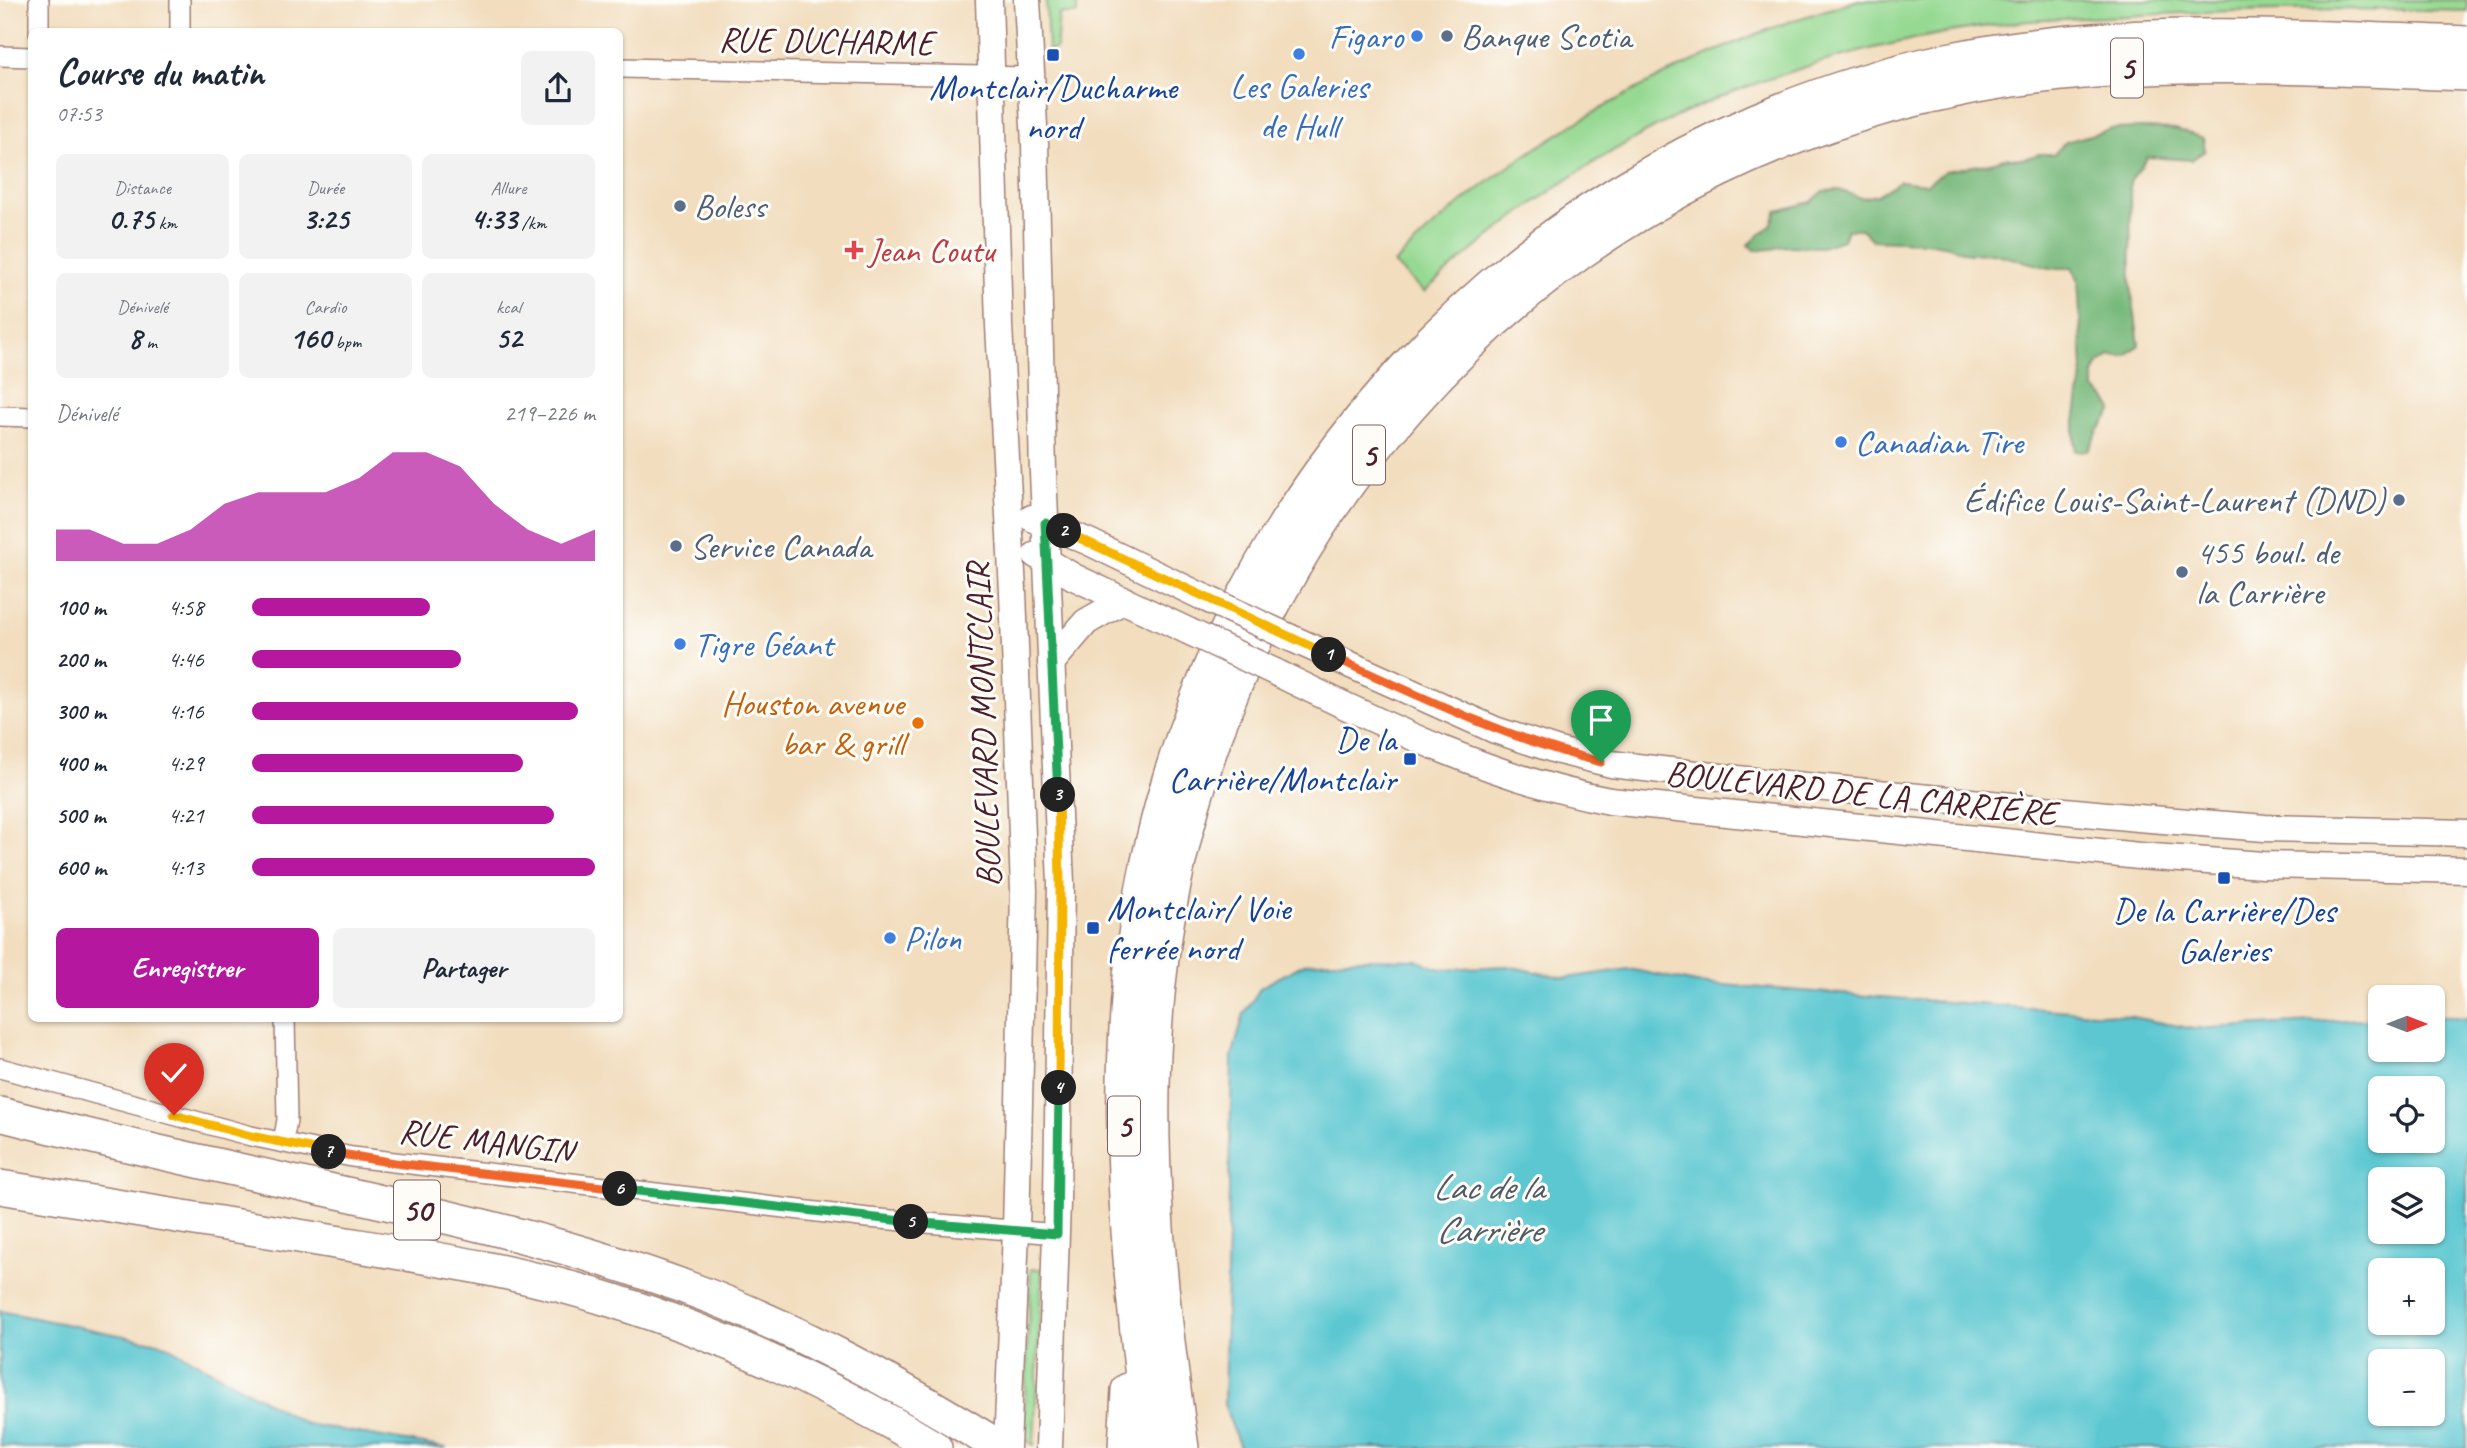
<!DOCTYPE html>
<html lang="fr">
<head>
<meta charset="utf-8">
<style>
	:root { --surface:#fff; --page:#f2f2f3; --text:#1f2937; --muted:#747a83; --accent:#b5179e }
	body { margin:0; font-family:Caveat,sans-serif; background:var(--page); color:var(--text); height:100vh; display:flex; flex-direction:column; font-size:26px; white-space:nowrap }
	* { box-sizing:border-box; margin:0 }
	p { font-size:23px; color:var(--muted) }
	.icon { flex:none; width:38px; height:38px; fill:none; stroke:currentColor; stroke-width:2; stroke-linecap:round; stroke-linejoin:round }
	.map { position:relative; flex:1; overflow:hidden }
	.panel { position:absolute; left:28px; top:28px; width:595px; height:994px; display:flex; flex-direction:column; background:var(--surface); border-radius:10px; box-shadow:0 2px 5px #0004 }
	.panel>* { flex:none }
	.needle { width:46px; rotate:90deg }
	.fabs { position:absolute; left:2368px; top:985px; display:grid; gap:14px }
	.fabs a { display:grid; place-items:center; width:77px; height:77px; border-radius:10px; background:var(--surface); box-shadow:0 2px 5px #0004; font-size:35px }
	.pin { position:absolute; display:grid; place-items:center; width:60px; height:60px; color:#fff; margin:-72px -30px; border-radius:50% 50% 50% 0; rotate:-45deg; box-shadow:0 0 7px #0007 }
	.pin .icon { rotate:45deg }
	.km { position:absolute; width:35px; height:35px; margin:-18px; border-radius:50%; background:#222; color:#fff; font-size:19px; line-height:35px; text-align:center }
	.round { display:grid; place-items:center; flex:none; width:74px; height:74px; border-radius:10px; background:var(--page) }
	.head { display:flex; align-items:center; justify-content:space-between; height:119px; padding:0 28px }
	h1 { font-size:38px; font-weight:800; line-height:52px }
	.stats { display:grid; grid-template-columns:repeat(3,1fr); gap:10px; height:119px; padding:7px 28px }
	.stats div { display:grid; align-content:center; border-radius:10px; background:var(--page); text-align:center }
	.stats b { font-size:30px; font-weight:800 }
	.stats small { font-size:19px; font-weight:400 }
	.stats p { font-size:19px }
	.chart { height:196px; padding:14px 28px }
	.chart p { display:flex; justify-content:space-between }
	.chart svg { width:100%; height:126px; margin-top:7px; fill:var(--accent); opacity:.7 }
	.button { display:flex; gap:14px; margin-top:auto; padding:14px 28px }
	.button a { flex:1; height:80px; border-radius:10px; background:var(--accent); color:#fff; font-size:28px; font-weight:800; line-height:80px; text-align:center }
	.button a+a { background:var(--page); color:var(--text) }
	ul { padding:0 28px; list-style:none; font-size:23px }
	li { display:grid; grid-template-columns:112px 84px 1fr; align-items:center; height:52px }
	li i { height:18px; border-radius:9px; background:var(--accent) }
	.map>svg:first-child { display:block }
	.green { fill:#95d992; stroke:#707c5e; stroke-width:2 }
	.forest { fill:#78b97c; stroke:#616c54; stroke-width:2 }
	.water { fill:#5bc7d1; stroke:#52737e; stroke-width:2; fill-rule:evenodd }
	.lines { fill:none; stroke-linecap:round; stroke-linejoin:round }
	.minor-casing { stroke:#9e7e74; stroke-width:22 }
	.secondary-casing { stroke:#9e7e74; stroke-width:29 }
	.motorway-casing { stroke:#9e7e74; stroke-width:36 }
	.minor { stroke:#fff; stroke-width:19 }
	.secondary { stroke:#fff; stroke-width:26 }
	.motorway { stroke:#fff; stroke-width:33 }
	.secondary-bridge-casing { stroke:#9e7e74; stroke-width:29; stroke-linecap:butt }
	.secondary-bridge { stroke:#fff; stroke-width:26 }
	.split-1-casing { stroke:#fff; stroke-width:14 }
	.split-2-casing { stroke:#fff; stroke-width:14 }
	.split-3-casing { stroke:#fff; stroke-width:14 }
	.split-4-casing { stroke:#fff; stroke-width:14 }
	.split-5-casing { stroke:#fff; stroke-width:14 }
	.split-6-casing { stroke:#fff; stroke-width:14 }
	.split-7-casing { stroke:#fff; stroke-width:14 }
	.split-8-casing { stroke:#fff; stroke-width:14 }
	.split-1 { stroke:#f0652b; stroke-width:9 }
	.split-2 { stroke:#f5b400; stroke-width:9 }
	.split-3 { stroke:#22a559; stroke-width:9 }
	.split-4 { stroke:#f5b400; stroke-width:9 }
	.split-5 { stroke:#22a559; stroke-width:9 }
	.split-6 { stroke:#22a559; stroke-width:9 }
	.split-7 { stroke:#f0652b; stroke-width:9 }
	.split-8 { stroke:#f5b400; stroke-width:9 }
	.shop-dot { fill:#3f7fe0; stroke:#fdfcf7; stroke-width:2.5 }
	.service-dot { fill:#5c6f8a; stroke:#fdfcf7; stroke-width:2.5 }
	.transit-dot { fill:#1a4fb4; stroke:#fdfcf7; stroke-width:2.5 }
	.health-dot { fill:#e0444e; stroke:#fdfcf7; stroke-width:2.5 }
	.food-dot { fill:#e8710a; stroke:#fdfcf7; stroke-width:2.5 }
	.labels { text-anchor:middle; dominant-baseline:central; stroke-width:6; stroke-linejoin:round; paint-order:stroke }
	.shield { fill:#fdfcf7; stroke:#806168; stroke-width:2 }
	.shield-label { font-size:33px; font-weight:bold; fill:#4a1f2b }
	.shop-label { font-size:35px; fill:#366cbe; stroke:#fdfcf7; text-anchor:start }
	.service-label { font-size:35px; fill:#4e5e75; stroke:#fdfcf7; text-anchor:start }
	.street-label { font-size:35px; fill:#4a1f2b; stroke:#fdfcf7 }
	.transit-label { font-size:35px; fill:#164399; stroke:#fdfcf7 }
	.health-label { font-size:35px; fill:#be3a42; stroke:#fdfcf7; text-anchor:start }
	.food-label { font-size:35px; fill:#c56008; stroke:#fdfcf7; text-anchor:end }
	.water-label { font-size:37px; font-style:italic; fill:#505a65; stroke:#fdfcf7 }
</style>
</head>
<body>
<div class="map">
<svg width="2467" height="1448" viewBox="0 0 2467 1448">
	<rect width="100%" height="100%" fill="#fdfcf7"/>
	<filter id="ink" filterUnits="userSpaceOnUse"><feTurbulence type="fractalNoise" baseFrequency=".0143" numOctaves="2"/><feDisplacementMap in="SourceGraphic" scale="14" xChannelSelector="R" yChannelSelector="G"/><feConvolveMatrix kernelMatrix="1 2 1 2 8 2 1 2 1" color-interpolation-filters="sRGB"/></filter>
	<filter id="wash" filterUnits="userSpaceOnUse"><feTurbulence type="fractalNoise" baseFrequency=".00686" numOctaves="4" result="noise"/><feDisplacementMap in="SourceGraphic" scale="28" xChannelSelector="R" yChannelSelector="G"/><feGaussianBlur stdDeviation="1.57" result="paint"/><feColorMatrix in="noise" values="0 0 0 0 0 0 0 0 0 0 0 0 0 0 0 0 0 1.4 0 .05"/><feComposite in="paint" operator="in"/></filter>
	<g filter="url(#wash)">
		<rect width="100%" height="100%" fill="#f2ddbe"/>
		<g class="green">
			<polygon points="1046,0 1077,0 1077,14 1059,14 1056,49 1048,50"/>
			<path d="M1858,0H2467V11C2359,8 2251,9 2143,15C2102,18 2061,18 2020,22C1926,32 1821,58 1733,92C1617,137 1516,210 1424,292L1394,264C1494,161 1634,82 1767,30C1796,18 1828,10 1858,0Z"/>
			<polygon points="1031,1269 1042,1269 1034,1445 1023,1438"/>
		</g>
		<polygon class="forest" points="2146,128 2175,129 2203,138 2205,151 2191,160 2148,157 2130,182 2131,285 2139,345 2125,356 2110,356 2099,364 2094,374 2094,389 2107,400 2113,410 2098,431 2088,451 2075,451 2075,422 2083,370 2078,278 2072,268 2050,268 1992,253 1969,254 1949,246 1926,242 1872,240 1861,229 1847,229 1843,240 1821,247 1783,246 1772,249 1755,250 1748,245 1771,225 1777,211 1811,202 1824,191 1839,190 1861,198 1877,195 1900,181 1927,184 1945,171 1991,163 2008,158 2024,159 2039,154 2054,154 2066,142 2111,129"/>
		<g class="water">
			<path d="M1360,959L1416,960L1441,969L1507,966L1566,978L1629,969L1696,983L2121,1015L2194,1029L2380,1018V1050H2432L2433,1016L2467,1018V1448H1240L1224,1404L1232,1057L1244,1014L1261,987L1306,963ZM2380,1088H2432V1141H2380ZM2380,1180H2432V1232H2380ZM2380,1270H2432V1323H2380ZM2380,1362H2432V1414H2380Z"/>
			<polygon points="0,1311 164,1344 306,1424 447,1448 23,1448 0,1445"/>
		</g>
	</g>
	<g filter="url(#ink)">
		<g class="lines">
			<defs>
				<g id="minor">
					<polyline points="39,0 39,32"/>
					<polyline points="180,0 180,32"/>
					<polyline points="0,56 32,57"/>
					<polyline points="620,68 1031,77"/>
					<polyline points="0,416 32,417"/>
					<polyline points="0,1068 251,1136 352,1157 868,1218 1057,1234"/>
					<polyline points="283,1142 287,1120 285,1018"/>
				</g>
				<g id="secondary">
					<polyline points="989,0 999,325 1013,592 1024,890 1016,1231 1007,1448"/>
					<polyline points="1027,0 1035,144 1043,472 1061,883 1057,1202 1049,1448"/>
					<polyline points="1032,518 1089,542 1205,598"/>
					<polyline points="1036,555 1074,577 1188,631"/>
					<polyline points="1293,639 1495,730 1559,751 1611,764 1763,782 2138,818 2265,828 2467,833"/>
					<polyline points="1051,663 1086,622 1124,600"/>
					<path d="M1275,672C1382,724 1492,779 1610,801L2139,856L2263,865L2467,870"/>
				</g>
				<g id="motorway">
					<path d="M0,1114C112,1143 225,1167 338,1192C458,1219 577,1246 693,1290C801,1330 903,1388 1001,1448"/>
					<path d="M0,1187C110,1205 219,1223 329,1241C425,1257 521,1271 614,1301C727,1337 834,1387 935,1448"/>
					<polyline points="1125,1448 1128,1390"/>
					<path d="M1151,1448C1128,1276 1111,1100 1136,928C1199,500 1523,149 1947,60C2117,24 2294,37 2467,43"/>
					<path d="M1182,1448C1160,1295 1143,1139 1159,984C1205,543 1519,179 1957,90C2125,55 2297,68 2467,74"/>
				</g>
			</defs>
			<use href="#minor" class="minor-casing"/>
			<use href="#secondary" class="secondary-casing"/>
			<use href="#motorway" class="motorway-casing"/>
			<use href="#minor" class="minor"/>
			<use href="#secondary" class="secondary"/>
			<use href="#motorway" class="motorway"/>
			<defs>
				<g id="secondary-bridge">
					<polyline points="1205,598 1293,639"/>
					<polyline points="1188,631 1275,672"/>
				</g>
			</defs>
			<use href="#secondary-bridge" class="secondary-bridge-casing"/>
			<use href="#secondary-bridge" class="secondary-bridge"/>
		</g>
	</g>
	<g class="lines" filter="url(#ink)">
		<defs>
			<path id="split-1" d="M1329,655C1419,696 1505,738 1601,762"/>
			<polyline id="split-2" points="1064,531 1329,655"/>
			<polyline id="split-3" points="1058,795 1045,523 1064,531"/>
			<polyline id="split-4" points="1058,795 1060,883 1059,1088"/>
			<polyline id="split-5" points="911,1222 1057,1234 1059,1088"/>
			<polyline id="split-6" points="620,1189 911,1222"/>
			<polyline id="split-7" points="329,1152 395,1163 620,1189"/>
			<polyline id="split-8" points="174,1115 251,1136 329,1152"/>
		</defs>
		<use href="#split-1" class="split-1-casing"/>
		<use href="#split-2" class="split-2-casing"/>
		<use href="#split-3" class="split-3-casing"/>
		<use href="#split-4" class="split-4-casing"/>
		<use href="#split-5" class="split-5-casing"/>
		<use href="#split-6" class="split-6-casing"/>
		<use href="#split-7" class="split-7-casing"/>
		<use href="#split-8" class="split-8-casing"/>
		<use href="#split-1" class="split-1"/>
		<use href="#split-2" class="split-2"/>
		<use href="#split-3" class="split-3"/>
		<use href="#split-4" class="split-4"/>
		<use href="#split-5" class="split-5"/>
		<use href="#split-6" class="split-6"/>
		<use href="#split-7" class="split-7"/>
		<use href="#split-8" class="split-8"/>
	</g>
	<g class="shop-dot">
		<circle cx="1417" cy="36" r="7"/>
		<circle cx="1299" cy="54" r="7"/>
		<circle cx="1841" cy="442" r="7"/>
		<circle cx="680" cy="644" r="7"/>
		<circle cx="890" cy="938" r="7"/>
	</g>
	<g class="service-dot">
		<circle cx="1447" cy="36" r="7"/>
		<circle cx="680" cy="206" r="7"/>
		<circle cx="2399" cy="500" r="7"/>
		<circle cx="676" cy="546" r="7"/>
		<circle cx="2182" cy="572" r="7"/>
	</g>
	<g class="transit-dot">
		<rect x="1046" y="48" width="14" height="14" rx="3.5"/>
		<rect x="1403" y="752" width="14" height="14" rx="3.5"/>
		<rect x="2217" y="871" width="14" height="14" rx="3.5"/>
		<rect x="1086" y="921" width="14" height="14" rx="3.5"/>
	</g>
	<path class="health-dot" d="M850.5 239.5h7v7h7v7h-7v7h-7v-7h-7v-7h7z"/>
	<circle class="food-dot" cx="918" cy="723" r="7"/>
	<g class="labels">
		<g class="shield">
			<rect x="2111" y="38.5" width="32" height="59" rx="5"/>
			<rect x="1353" y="425.5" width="32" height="59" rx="5"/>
			<rect x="1108" y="1096.5" width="32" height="59" rx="5"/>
			<rect x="394" y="1180.5" width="46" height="59" rx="5"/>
		</g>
		<g class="shield-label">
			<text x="2127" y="68">5</text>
			<text x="1369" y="455">5</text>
			<text x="1124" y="1126">5</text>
			<text x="417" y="1210">50</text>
		</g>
		<g class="shop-label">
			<text x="1403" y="36" text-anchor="end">Figaro</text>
			<text x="1299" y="86" text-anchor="middle">Les Galeries<tspan x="1299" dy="40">de Hull</tspan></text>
			<text x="1855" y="442">Canadian Tire</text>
			<text x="694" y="644">Tigre Géant</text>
			<text x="904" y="938">Pilon</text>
		</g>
		<g class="service-label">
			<text x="1461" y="36">Banque Scotia</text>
			<text x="694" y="206">Boless</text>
			<text x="2385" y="500" text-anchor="end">Édifice Louis-Saint-Laurent (DND)</text>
			<text x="690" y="546">Service Canada</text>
			<text x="2196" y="552">455 boul. de<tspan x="2196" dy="40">la Carrière</tspan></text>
		</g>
		<g class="street-label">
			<text transform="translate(826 41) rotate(1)">RUE DUCHARME</text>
			<text transform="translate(983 725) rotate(-92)">BOULEVARD MONTCLAIR</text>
			<text transform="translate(1861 793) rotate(6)">BOULEVARD DE LA CARRIÈRE</text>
			<text transform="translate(486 1141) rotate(7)">RUE MANGIN</text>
		</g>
		<g class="transit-label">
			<text x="1053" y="87">Montclair/Ducharme<tspan x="1053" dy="40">nord</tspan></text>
			<text x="1396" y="739" text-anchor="end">De la<tspan x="1396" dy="40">Carrière/Montclair</tspan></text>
			<text x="1107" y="908" text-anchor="start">Montclair/ Voie<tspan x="1107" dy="40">ferrée nord</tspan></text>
			<text x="2224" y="910">De la Carrière/Des<tspan x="2224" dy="40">Galeries</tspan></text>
		</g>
		<g class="health-label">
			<text x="868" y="250">Jean Coutu</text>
		</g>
		<g class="food-label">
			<text x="904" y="703">Houston avenue<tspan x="904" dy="40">bar &amp; grill</tspan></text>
		</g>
		<g class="water-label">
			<text x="1488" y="1186">Lac de la<tspan x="1488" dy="43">Carrière</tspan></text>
		</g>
	</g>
</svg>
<div class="fabs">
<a><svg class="needle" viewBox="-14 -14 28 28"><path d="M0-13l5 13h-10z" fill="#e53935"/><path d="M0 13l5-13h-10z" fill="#747a83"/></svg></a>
<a><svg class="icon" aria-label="locate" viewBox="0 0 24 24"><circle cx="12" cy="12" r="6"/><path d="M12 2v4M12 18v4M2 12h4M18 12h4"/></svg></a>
<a><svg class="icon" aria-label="layers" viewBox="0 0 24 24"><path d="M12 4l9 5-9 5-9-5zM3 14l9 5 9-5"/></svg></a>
<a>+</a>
<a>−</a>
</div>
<div class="pin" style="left:1601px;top:762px;background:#1e9e55"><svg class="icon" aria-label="arrive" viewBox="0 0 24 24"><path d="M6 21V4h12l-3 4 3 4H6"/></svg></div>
<div class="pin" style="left:174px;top:1115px;background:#d93025"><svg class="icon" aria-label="check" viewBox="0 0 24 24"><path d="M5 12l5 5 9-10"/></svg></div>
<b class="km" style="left:1329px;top:655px">1</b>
<b class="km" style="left:1064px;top:531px">2</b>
<b class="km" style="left:1058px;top:795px">3</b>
<b class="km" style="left:1059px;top:1088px">4</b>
<b class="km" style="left:911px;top:1222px">5</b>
<b class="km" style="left:620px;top:1189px">6</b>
<b class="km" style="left:329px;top:1152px">7</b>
<section class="panel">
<div class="head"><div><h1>Course du matin</h1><p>07:53</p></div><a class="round"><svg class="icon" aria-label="share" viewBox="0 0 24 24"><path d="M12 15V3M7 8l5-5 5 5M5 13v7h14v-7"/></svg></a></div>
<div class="stats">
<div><p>Distance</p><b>0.75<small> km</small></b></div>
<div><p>Durée</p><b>3:25</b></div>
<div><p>Allure</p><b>4:33<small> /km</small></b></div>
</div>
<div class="stats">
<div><p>Dénivelé</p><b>8<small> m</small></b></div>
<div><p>Cardio</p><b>160<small> bpm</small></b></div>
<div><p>kcal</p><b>52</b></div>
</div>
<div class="chart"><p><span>Dénivelé</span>219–226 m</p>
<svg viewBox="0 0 160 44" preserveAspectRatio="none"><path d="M0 44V33L10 33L20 38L30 38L40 33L50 24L60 20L70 20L80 20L90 15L100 6L110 6L120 11L130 24L140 33L150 38L160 33V44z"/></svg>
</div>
<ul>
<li><b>100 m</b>4:58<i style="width:52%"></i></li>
<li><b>200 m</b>4:46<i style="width:61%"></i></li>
<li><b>300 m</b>4:16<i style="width:95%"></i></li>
<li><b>400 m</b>4:29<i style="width:79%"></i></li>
<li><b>500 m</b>4:21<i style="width:88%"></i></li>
<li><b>600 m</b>4:13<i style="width:100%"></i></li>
</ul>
<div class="button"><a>Enregistrer</a><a>Partager</a></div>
</section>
</div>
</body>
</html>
